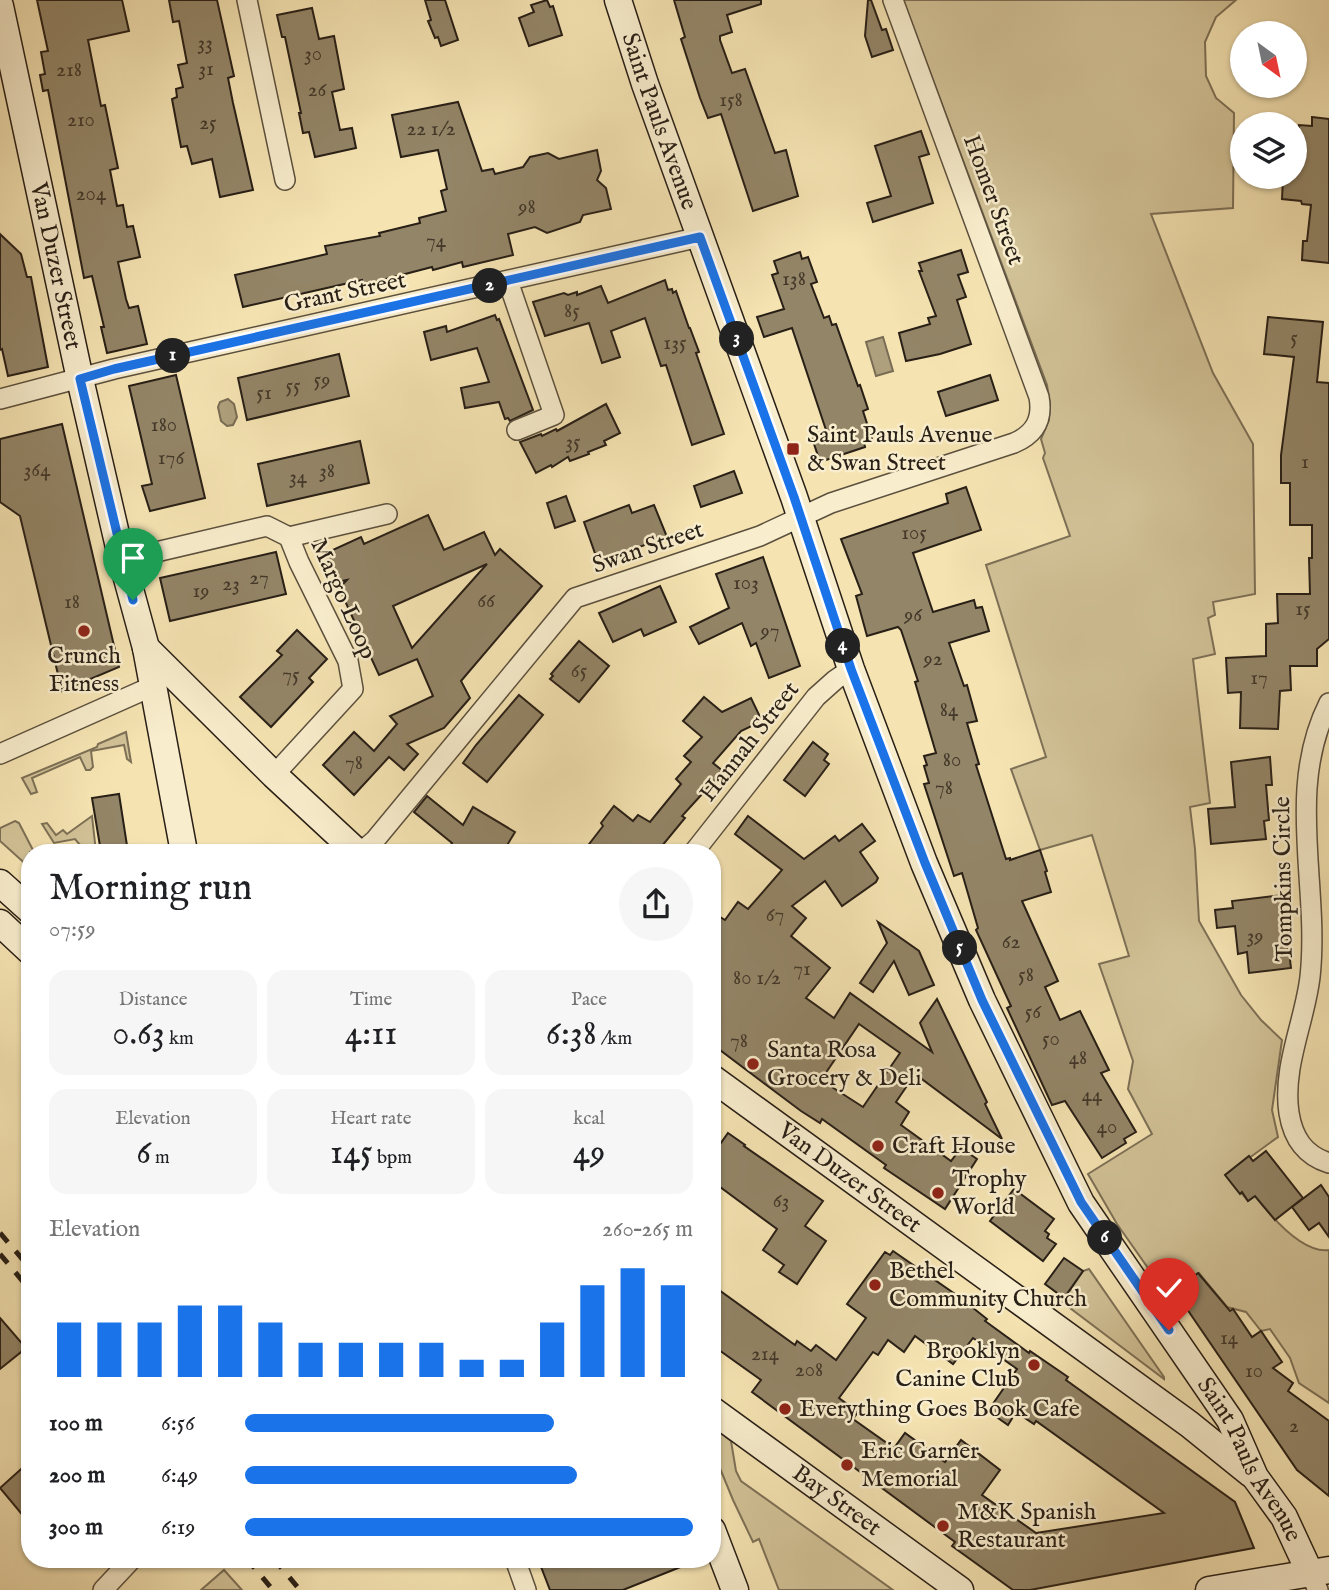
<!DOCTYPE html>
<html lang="en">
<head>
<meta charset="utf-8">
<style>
	:root { --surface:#fff; --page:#f6f6f6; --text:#202124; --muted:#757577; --accent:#1a73e8 }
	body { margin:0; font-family:"IM FELL English",serif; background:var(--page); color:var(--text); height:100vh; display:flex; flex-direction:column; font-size:26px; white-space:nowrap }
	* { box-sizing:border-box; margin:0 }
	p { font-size:23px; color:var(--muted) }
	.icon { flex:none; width:38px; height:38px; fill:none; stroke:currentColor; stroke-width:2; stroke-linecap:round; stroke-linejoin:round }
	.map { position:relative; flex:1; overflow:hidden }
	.panel { position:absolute; left:21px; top:844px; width:700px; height:724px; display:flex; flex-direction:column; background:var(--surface); border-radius:28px; box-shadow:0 2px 5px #0004 }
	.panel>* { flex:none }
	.needle { width:46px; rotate:147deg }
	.tools { position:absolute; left:1230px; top:21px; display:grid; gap:14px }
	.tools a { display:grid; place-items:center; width:77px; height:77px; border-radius:50%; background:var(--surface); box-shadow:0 2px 5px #0004; font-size:35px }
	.pin { position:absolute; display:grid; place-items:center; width:60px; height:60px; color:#fff; margin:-72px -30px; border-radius:50% 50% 50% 0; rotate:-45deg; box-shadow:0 0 7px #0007 }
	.pin .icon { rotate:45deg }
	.km { position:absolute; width:35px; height:35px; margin:-18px; border-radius:50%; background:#222; color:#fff; font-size:19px; line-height:35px; text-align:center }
	.round { display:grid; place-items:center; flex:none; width:74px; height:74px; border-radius:37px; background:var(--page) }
	.headline { display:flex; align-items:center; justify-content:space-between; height:119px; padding:0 28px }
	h1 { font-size:38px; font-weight:600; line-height:52px }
	.metrics { display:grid; grid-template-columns:repeat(3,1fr); gap:10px; height:119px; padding:7px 28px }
	.metrics div { display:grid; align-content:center; border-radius:18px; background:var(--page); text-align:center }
	.metrics b { font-size:35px; font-weight:600 }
	.metrics small { font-size:19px; font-weight:400 }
	.metrics p { font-size:19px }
	.chart { height:196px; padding:14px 28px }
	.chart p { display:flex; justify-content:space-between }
	.chart svg { width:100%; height:126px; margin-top:7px; stroke:var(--accent); stroke-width:6 }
	ul { padding:0 28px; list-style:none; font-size:23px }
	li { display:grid; grid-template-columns:112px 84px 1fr; align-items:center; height:52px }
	li i { height:18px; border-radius:9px; background:var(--accent) }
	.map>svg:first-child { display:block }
	.green { fill:#d2c297; stroke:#7d7056; stroke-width:2 }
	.water { fill:#afa07d; stroke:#796c54; stroke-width:2 }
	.building { fill:#938567; stroke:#281f16; stroke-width:2; fill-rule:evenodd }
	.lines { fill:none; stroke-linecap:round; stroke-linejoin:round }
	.street-casing { stroke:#5b503d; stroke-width:22 }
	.secondary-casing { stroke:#281f16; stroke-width:29 }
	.street { stroke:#f8edcd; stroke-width:19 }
	.secondary { stroke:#f8edcd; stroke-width:26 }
	.rail { stroke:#281f16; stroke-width:5; stroke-dasharray:12 12; stroke-linecap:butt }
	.route-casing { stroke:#fff; stroke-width:14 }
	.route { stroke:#1a73e8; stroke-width:9 }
	.poi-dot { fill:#8f2418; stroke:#f8edcd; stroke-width:2.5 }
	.labels { text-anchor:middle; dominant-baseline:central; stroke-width:5; stroke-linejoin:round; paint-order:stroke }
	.number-label { font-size:21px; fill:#43382a }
	.street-label { font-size:24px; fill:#281f16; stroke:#f8edcd }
	.poi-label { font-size:24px; fill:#281f16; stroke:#f8edcd; text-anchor:start }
</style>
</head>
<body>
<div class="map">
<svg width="1329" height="1590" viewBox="0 0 1329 1590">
	<rect width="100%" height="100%" fill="#f5e3b2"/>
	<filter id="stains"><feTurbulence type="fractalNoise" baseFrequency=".00286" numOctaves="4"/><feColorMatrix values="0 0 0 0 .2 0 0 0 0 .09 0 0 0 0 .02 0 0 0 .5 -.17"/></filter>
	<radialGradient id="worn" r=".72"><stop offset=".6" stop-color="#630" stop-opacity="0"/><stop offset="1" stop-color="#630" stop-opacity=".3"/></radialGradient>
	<g class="green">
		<path d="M903,0H1236L1216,17L1205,42L1206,76L1216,98L1234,113L1233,208L1151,214L1213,373L1253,444L1255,594L1213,602L1215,615L1208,618L1215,654L1193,659L1210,803L1190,807L1195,849L1199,921L1241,995L1261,1020L1282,1040L1272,1110L1278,1137L1226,1175L1248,1201L1255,1196C1269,1214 1302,1254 1329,1250V1403L1299,1383L1290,1358L1270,1329L1261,1331L1246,1312L1227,1307L1199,1273L1167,1295L1117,1224L1088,1174L1152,1134L1128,1089L1133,1061L1099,964L1129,956L1092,835L1040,850L1011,769L1046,757L986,565L1070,536L1043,458L1045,453L1041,439L1049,420L1050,404L1047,385Z"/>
		<polygon points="126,732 131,762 127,759 124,745 91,751 93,767 90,770 86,770 80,757 32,778 37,792 31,794 22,778 97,747 98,744"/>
		<polygon points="92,816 96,852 86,852 75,839 54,843 42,824 47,823 56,835 63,830 67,834"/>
		<polygon points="15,821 19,823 34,852 30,852 30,868 0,841 0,828"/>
		<polygon points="1089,1269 1164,1377 1164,1379 1062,1302 1083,1271"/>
		<polygon points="712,1426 731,1441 736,1471 741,1481 893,1590 779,1590 759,1539 753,1542 733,1500 712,1449"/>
		<polygon points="224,1570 242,1590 201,1590"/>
	</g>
	<g class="water">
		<polygon points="883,337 893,371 876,376 866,342"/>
		<polygon points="228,399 234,404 237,417 233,425 227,426 221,421 218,407 220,402"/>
	</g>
	<g class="building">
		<polygon points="37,0 122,0 129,31 88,40 101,106 105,105 118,168 110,170 117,206 123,205 127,227 133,226 140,257 118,262 126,299 129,308 138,306 147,344 107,353 101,327 104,327 92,276 84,278 48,90 43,91 40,75 45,74 41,52 48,51"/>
		<polygon points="169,0 217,0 234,76 228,78 233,103 253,190 220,197 212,159 192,164 187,146 181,147 172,99 177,97 176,89 183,87 178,65 187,63 179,21 173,22"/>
		<polygon points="425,0 445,0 458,40 441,46 438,37 435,38 428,21 431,20"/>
		<polygon points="547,0 550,7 553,6 562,35 529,46 519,18 534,12 531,5"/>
		<polygon points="674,0 761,0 761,4 727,15 732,32 720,36 720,40 732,73 745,69 775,153 786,150 798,196 753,211 721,114 708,118 700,98 681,39 685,37"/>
		<polygon points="868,0 871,0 882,30 886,29 893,50 872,57 865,36"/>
		<polygon points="312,8 319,39 334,36 344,89 332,92 340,130 352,128 356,148 315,157 309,132 303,133 299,113 301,113 285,37 282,37 277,15"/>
		<polygon points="458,102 482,171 493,169 495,174 523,167 530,157 548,153 559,159 597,150 601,171 597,180 606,188 611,209 583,215 580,222 547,233 535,227 508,234 513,255 463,267 462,262 433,270 432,267 363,285 362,280 243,307 235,275 327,254 325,246 380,236 379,233 420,223 419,218 446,211 441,191 447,189 438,150 401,157 392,115"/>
		<polygon points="1312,117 1329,119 1329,263 1302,260 1303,241 1307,241 1311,205 1302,204 1301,201 1282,199 1283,179 1292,179 1292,177 1295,177 1299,125 1312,126"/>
		<polygon points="921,131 929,154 919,157 933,203 873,222 867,203 891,196 875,146"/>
		<polygon points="0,234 21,254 27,277 31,277 48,367 8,376 2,349 0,350"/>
		<polygon points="961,250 968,272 958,275 966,297 957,300 971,344 940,354 906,361 899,333 930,324 928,318 936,316 919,271 922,271 919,263"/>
		<polygon points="800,252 802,259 808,257 817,282 811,284 824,318 829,316 832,325 836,324 858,386 860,385 868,409 863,411 872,439 864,442 865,447 820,462 811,435 826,430 792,328 764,337 757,317 784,309 772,275 778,273 774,261"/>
		<polygon points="665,280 668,290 672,289 673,293 676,291 689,328 690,328 699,352 696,353 724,434 692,445 666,365 661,366 645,318 611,331 620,357 602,363 589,323 545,336 533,302 564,293 568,295 577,292 577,295 601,286 608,303"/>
		<polygon points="495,315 497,320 499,319 533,410 510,421 508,418 505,419 499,402 465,408 461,388 489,382 477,348 431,360 424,332 446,326 447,332"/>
		<polygon points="1268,317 1323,322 1317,382 1329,383 1329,639 1317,649 1317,666 1290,666 1291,690 1280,691 1278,729 1240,728 1241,692 1228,693 1226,658 1266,656 1266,624 1278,623 1277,594 1310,594 1309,558 1312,558 1312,525 1290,525 1290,483 1281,483 1281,455 1294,357 1264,354"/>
		<polygon points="339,354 349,396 247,420 238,378"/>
		<polygon points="176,375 205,498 150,511 142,486 152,484 129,386"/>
		<polygon points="990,375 998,400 946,416 938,392"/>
		<polygon points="606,404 620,433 604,441 606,445 588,452 589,454 570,461 568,457 552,467 551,465 536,473 520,442 541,434 542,436 556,429 557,431"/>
		<polygon points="62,424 119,667 62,691 20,516 0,502 0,439"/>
		<polygon points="360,441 369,483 267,506 258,464"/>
		<polygon points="734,471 742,493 701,507 694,486"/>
		<polygon points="966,487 981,530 913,553 933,612 974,600 976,608 982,607 989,631 949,643 964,686 967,685 977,721 967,723 979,764 976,765 1006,859 1010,858 1010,860 1040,850 1047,871 1045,872 1051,892 1022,901 1058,981 1045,987 1060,1020 1080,1011 1109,1070 1101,1073 1136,1132 1124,1139 1126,1143 1102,1158 1065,1101 1052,1105 1007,1008 1011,1006 976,930 978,928 962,873 954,876 924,784 929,783 924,766 927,765 924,756 936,753 915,682 918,681 901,630 898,627 867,636 856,596 862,594 841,539 948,503 946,494"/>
		<polygon points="566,496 575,521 555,528 547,503"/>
		<polygon points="629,505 632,513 654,505 667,537 598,562 584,522"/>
		<path d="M428,515L444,550L484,532L495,555L500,549L542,586L461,681L470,698L444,728L407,744L418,754L404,770L389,757L354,795L323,765L354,732L374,751L397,724L390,716L433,696L417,659L379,675L339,588L347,580L337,582L324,554L361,537L364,544ZM487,564L412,648L393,606Z"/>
		<polygon points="276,552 286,594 170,621 160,578"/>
		<polygon points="763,557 800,666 769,678 756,643 751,646 742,623 699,644 690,627 729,608 716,574"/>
		<polygon points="660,586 676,622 644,636 641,629 613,642 599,613"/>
		<polygon points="297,630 327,659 309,678 313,682 271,727 240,697 282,655 277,651"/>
		<polygon points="579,641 609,666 579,702 550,679 553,676 551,674"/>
		<polygon points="519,695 543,715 487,782 463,763 476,745"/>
		<polygon points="704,697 722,712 751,698 762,721 741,731 713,763 723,771 682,816 685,818 657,852 583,852 603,826 601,823 614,806 633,821 638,815 650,822 681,784 676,779 691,762 684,756 702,737 683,721"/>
		<polygon points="813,742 828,754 824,760 829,764 805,796 784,780"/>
		<polygon points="1270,757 1272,785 1266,785 1269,820 1264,821 1266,839 1211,844 1208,809 1235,807 1231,762"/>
		<polygon points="119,794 128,852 101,852 92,798"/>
		<polygon points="427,796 463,825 473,807 515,832 503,852 447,852 452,843 414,812"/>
		<path d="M748,816L804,859L835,836L839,841L862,824L875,841L860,852L878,878L876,882L842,906L825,881L792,906L806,918L791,936L830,968L806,998L834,1018L850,993L932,1052L920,1023L937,999L987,1102L985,1104L1002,1139L915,1074L896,1102L909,1112L901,1125L951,1161L961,1148L977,1159L945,1209L884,1168L886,1165L822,1119L820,1123L801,1111L712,1044V927L720,917L725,920L738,902L748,909L782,870L735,834ZM859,1024L900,1053L863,1107L821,1080Z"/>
		<polygon points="1282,895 1291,968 1249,973 1247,952 1238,954 1235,926 1217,928 1215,910 1233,908 1232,901"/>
		<polygon points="878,922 919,951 934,985 909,995 894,961 873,992 860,983 887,943"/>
		<polygon points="728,1133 745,1145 744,1146 823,1201 805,1226 826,1241 797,1284 779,1272 784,1265 763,1250 777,1229 712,1181 712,1161 718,1153 716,1150"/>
		<polygon points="1266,1151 1303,1198 1275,1220 1255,1196 1248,1201 1242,1192 1240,1194 1225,1175 1249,1156 1253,1161"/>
		<polygon points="1321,1185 1329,1197 1329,1237 1319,1223 1309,1230 1292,1207"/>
		<polygon points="1014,1189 1054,1219 1045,1231 1049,1234 1047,1238 1056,1244 1043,1261 990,1221"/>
		<path d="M893,1251L958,1296L987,1319L985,1321L1029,1353L1030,1351L1068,1377L1066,1380L1235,1502L1254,1548L1030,1590H1013L952,1546L955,1542L752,1392L761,1380L712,1345V1285L795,1345L797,1341L811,1351L816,1345L836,1360L866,1318L847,1304L885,1252L890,1255ZM915,1336L953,1364L973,1338L1017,1369L988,1411L1008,1425L1016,1412L1034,1424L1036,1421L1164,1513L1036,1533L982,1495L1000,1470L961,1440L945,1462L905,1433L894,1448L853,1419L858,1412L839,1398L873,1352L878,1355L888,1340L904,1352Z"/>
		<polygon points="1064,1258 1083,1271 1064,1298 1045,1284"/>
		<polygon points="1198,1273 1230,1311 1233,1309 1252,1337 1261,1331 1282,1362 1273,1368 1293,1383 1288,1391 1329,1421 1329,1496 1297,1470 1174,1290"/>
		<polygon points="0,1318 26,1348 0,1369"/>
		<polygon points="30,1461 30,1524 0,1488"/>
		<polygon points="538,1559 698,1559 698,1560 623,1590 550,1590"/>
	</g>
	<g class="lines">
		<defs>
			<g id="street">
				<polyline points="247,0 285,180"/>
				<polyline points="508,281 554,415 517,430"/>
				<polyline points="0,399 114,369 700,237"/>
				<polyline points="289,537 387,514"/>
				<polyline points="122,560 267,526 289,537 299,562 348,661 353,689 274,775"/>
				<path d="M1329,703C1285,790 1320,885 1310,977C1305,1021 1282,1067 1289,1113C1293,1138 1304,1155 1329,1163"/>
				<polyline points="0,754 153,686"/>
				<path d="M361,852L375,840L575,598L760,536L831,503L1014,443C1035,434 1043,419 1039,397L893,0"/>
				<polyline points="694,852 816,697 835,680 851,669"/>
				<polyline points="515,1559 526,1590"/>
				<polyline points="1310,1573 1318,1590"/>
				<polyline points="103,1590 132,1559"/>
			</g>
			<g id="secondary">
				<path id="s1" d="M618,0L645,84L794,497L851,669L924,863L982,1000L1081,1203L1230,1420L1255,1477L1284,1517L1310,1573"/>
				<path id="s2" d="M0,6L80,379L122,560L146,648L184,852"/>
				<polyline points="146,648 274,775 357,852"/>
				<polyline points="0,883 30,910"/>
				<polyline points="0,923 30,951"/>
				<path id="s3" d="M712,1078L1189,1424L1251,1474"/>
				<path id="s4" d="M712,1410L960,1590"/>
				<polyline points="712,1530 735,1590"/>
				<polyline points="1209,1590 1329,1570"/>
			</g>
		</defs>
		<use href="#street" class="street-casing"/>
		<use href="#secondary" class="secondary-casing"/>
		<use href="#street" class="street"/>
		<use href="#secondary" class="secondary"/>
		<g class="rail">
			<polyline points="0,1233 30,1268"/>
			<polyline points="0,1254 30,1290"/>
			<polyline points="247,1559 273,1590"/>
			<polyline points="274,1559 300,1590"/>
		</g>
	</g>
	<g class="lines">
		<defs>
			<polyline id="route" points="133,600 80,379 114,369 700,237 794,497 851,669 925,863 982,1000 1081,1202 1169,1330"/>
		</defs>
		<use href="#route" class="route-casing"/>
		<use href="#route" class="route"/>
	</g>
	<g class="poi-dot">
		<rect x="786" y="442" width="14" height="14" rx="3.5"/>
		<circle cx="84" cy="631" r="7"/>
		<circle cx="753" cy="1064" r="7"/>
		<circle cx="878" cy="1146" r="7"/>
		<circle cx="938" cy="1193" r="7"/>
		<circle cx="875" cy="1285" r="7"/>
		<circle cx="1034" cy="1365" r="7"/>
		<circle cx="785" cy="1409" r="7"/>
		<circle cx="847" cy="1465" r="7"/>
		<circle cx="943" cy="1526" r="7"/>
	</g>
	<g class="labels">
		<g class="number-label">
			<text x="205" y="43">33</text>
			<text x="313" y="54">30</text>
			<text x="206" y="69">31</text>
			<text x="69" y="70">218</text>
			<text x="317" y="90">26</text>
			<text x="731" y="100">158</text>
			<text x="81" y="120">210</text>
			<text x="208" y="123">25</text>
			<text x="431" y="129">22 1/2</text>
			<text x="91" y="194">204</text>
			<text x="527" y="207">98</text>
			<text x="436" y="241">74</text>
			<text x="794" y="279">138</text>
			<text x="572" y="311">85</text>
			<text x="1294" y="338">5</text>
			<text x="675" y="343">135</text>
			<text x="322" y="380">59</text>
			<text x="293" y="386">55</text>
			<text x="264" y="393">51</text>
			<text x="164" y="425">180</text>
			<text x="573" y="442">35</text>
			<text x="171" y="458">176</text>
			<text x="1305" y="462">1</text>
			<text x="37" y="470">364</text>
			<text x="327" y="471">38</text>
			<text x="298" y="477">34</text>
			<text x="914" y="533">105</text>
			<text x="259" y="578">27</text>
			<text x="746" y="583">103</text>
			<text x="231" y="584">23</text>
			<text x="201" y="591">19</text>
			<text x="486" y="601">66</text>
			<text x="72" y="602">18</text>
			<text x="1303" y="609">15</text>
			<text x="913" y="615">96</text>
			<text x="770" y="631">97</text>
			<text x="933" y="659">92</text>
			<text x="579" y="671">65</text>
			<text x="291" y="675">75</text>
			<text x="1259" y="678">17</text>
			<text x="949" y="710">84</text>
			<text x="952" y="760">80</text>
			<text x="354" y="763">78</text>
			<text x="944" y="788">78</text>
			<text x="775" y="915">67</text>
			<text x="1255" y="936">39</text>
			<text x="1011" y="942">62</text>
			<text x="802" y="969">71</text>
			<text x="1026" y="975">58</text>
			<text x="757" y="978">80 1/2</text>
			<text x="1033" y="1012">56</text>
			<text x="1051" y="1039">50</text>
			<text x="739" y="1041">78</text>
			<text x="1078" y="1058">48</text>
			<text x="1092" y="1095">44</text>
			<text x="1107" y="1127">40</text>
			<text x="781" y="1201">63</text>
			<text x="1229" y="1338">14</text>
			<text x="765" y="1354">214</text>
			<text x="809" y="1370">208</text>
			<text x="1254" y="1371">10</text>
			<text x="1294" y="1426">2</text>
		</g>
		<g class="street-label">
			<text stroke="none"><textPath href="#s1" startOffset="128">Saint Pauls Avenue</textPath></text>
			<text transform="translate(993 200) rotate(70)">Homer Street</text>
			<text stroke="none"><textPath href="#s2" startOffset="266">Van Duzer Street</textPath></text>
			<text transform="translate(345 293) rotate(-12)">Grant Street</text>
			<text transform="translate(648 548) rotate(-19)">Swan Street</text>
			<text transform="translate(343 599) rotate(66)">Margo Loop</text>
			<text transform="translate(750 742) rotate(-52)">Hannah Street</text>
			<text transform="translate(1284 879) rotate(-91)">Tompkins Circle</text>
			<text stroke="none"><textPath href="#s3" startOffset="170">Van Duzer Street</textPath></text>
			<text stroke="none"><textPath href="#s1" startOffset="1598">Saint Pauls Avenue</textPath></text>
			<text stroke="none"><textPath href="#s4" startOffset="154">Bay Street</textPath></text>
		</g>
		<g class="poi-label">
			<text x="807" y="435">Saint Pauls Avenue<tspan x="807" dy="28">&amp; Swan Street</tspan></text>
			<text x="84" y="656" text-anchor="middle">Crunch<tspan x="84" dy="28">Fitness</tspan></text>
			<text x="767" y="1050">Santa Rosa<tspan x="767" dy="28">Grocery &amp; Deli</tspan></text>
			<text x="892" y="1146">Craft House</text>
			<text x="952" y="1179">Trophy<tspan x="952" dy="28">World</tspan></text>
			<text x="889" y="1271">Bethel<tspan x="889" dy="28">Community Church</tspan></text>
			<text x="1020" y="1351" text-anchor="end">Brooklyn<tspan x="1020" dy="28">Canine Club</tspan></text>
			<text x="799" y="1409">Everything Goes Book Cafe</text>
			<text x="861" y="1451">Eric Garner<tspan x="861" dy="28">Memorial</tspan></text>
			<text x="957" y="1512">M&amp;K Spanish<tspan x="957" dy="28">Restaurant</tspan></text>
		</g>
	</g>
	<rect width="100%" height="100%" filter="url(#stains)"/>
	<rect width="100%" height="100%" fill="url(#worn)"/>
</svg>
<div class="tools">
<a><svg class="needle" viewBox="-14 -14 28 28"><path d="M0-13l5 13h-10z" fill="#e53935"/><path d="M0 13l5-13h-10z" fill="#757577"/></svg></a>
<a><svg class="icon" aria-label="layers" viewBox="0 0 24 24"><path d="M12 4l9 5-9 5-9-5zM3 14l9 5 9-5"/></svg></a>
</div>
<div class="pin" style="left:133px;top:600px;background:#1e9e55"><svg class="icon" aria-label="arrive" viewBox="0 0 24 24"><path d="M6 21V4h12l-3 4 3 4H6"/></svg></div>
<div class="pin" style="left:1169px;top:1330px;background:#d93025"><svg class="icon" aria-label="check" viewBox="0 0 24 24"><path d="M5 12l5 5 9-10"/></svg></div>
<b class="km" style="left:173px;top:356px">1</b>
<b class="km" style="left:490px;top:286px">2</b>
<b class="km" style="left:737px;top:339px">3</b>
<b class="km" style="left:843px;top:646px">4</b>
<b class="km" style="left:960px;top:948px">5</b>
<b class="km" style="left:1105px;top:1238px">6</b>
<section class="panel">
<div class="headline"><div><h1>Morning run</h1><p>07:59</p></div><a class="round"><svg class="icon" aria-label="share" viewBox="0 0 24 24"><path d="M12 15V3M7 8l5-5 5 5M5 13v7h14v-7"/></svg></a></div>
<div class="metrics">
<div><p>Distance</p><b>0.63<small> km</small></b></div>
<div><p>Time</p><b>4:11</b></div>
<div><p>Pace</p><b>6:38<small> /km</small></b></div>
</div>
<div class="metrics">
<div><p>Elevation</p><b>6<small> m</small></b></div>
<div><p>Heart rate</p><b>145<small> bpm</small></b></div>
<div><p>kcal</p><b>49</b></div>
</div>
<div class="chart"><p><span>Elevation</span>260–265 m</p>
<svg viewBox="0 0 160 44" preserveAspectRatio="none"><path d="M5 44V25M15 44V25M25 44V25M35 44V19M45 44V19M55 44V25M65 44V32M75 44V32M85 44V32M95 44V32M105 44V38M115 44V38M125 44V25M135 44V12M145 44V6M155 44V12"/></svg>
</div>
<ul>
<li><b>100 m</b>6:56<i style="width:69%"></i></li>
<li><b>200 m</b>6:49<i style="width:74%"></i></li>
<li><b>300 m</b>6:19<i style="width:100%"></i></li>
</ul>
</section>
</div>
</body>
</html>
